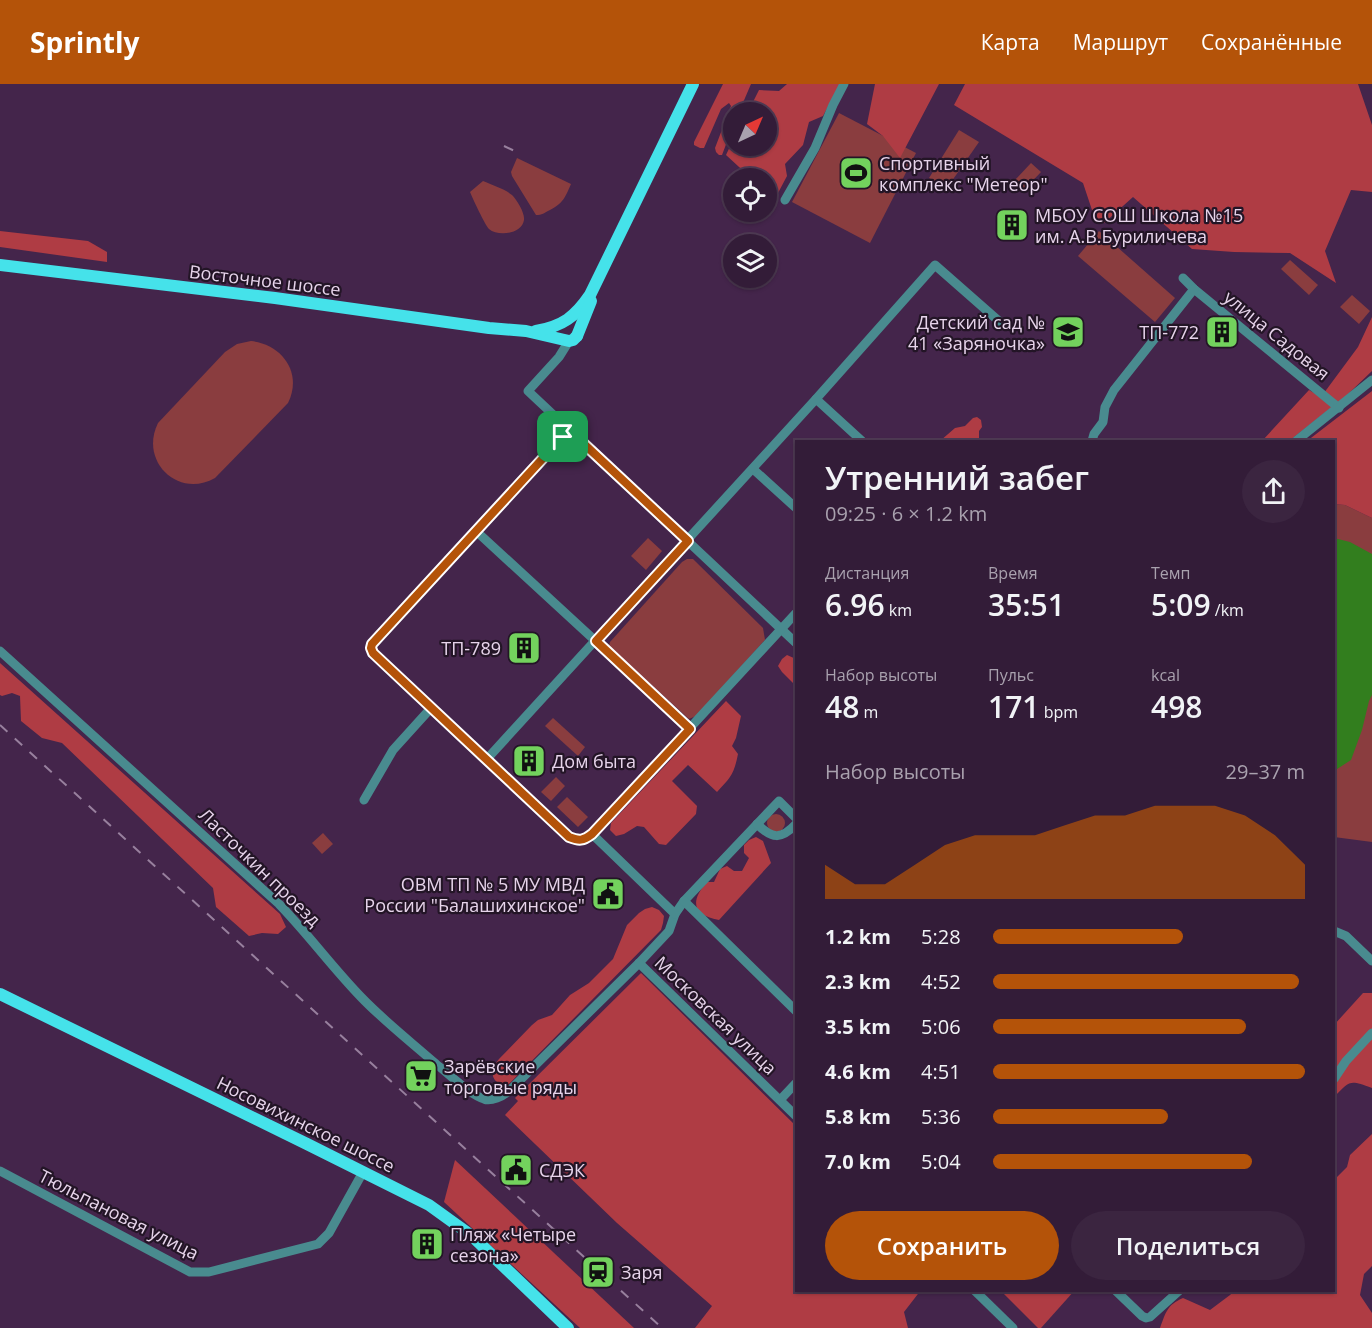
<!DOCTYPE html>
<html lang="ru">
<head>
<meta charset="utf-8">
<style>
	:root { --surface:#331c38; --page:#3b2540; --text:#f1f3f6; --muted:#a9a1ae; --line:#4e3a53; --accent:#b45309 }
	body { margin:0; font-family:"Open Sans",sans-serif; background:var(--page); color:var(--text); height:100vh; display:flex; flex-direction:column; font-size:22px; white-space:nowrap }
	* { box-sizing:border-box; margin:0 }
	p { font-size:20px; color:var(--muted) }
	.icon { flex:none; width:33px; height:33px; fill:none; stroke:currentColor; stroke-width:2; stroke-linecap:round; stroke-linejoin:round }
	.map { position:relative; flex:1; overflow:hidden }
	.sheet { position:absolute; left:795px; top:356px; width:540px; height:852px; display:flex; flex-direction:column; background:var(--surface); border-radius:0px; box-shadow:0 2px 4px #0004,0 0 0 2px var(--line) }
	.sheet>* { flex:none }
	.needle { width:39px; rotate:44deg }
	.fabs { position:absolute; left:723px; top:18px; display:grid; gap:12px }
	.fabs a { display:grid; place-items:center; width:54px; height:54px; border-radius:50%; background:var(--surface); box-shadow:0 2px 4px #0004,0 0 0 2px var(--line); font-size:30px }
	.pin { position:absolute; display:grid; place-items:center; width:51px; height:51px; color:#fff; margin:-26px; border-radius:12px; box-shadow:0 3px 9px #0006 }
	.round { display:grid; place-items:center; flex:none; width:63px; height:63px; border-radius:32px; background:var(--page) }
	.headline { display:flex; align-items:center; justify-content:space-between; height:102px; padding:0 30px }
	h1 { font-size:33px; font-weight:600; line-height:45px }
	.metrics { display:grid; grid-template-columns:repeat(3,1fr); gap:9px; height:102px; padding:6px 30px }
	.metrics div { display:grid; align-content:center }
	.metrics b { font-size:30px; font-weight:600 }
	.metrics small { font-size:16px; font-weight:400 }
	.metrics p { font-size:16px }
	.chart { height:168px; padding:12px 30px }
	.chart p { display:flex; justify-content:space-between }
	.chart svg { width:100%; height:108px; margin-top:6px; fill:var(--accent); opacity:.7 }
	.button { display:flex; gap:12px; margin-top:auto; padding:12px 30px }
	.button a { flex:1; height:69px; border-radius:36px; background:var(--accent); color:#fff; font-size:24px; font-weight:600; line-height:69px; text-align:center }
	.button a+a { background:var(--page); color:var(--text) }
	ul { padding:0 30px; list-style:none; font-size:20px }
	li { display:grid; grid-template-columns:96px 72px 1fr; align-items:center; height:45px }
	li i { height:15px; border-radius:8px; background:var(--accent) }
	header { display:flex; align-items:center; gap:36px; box-sizing:border-box; height:84px; padding:0 30px; background:var(--accent); color:#fff }
	header strong { font-size:28px }
	nav { display:flex; gap:33px; margin-inline-start:auto; font-size:21px }
	.map>svg:first-child { display:block }
	.green { fill:#8a3d3f }
	.forest { fill:#af3c44 }
	.water { fill:#327e1e }
	.lines { fill:none; stroke-linecap:round; stroke-linejoin:round }
	.minor { stroke:#498b8f; stroke-width:9 }
	.major { stroke:#45e2ea; stroke-width:12 }
	.rail { stroke:#98809e; stroke-width:2; stroke-dasharray:10 10; stroke-linecap:butt }
	.route-casing { stroke:#fff; stroke-width:12 }
	.route { stroke:#b45309; stroke-width:8 }
	.labels { text-anchor:middle; dominant-baseline:central; stroke-width:4.5; stroke-linejoin:round; paint-order:stroke }
	.poi-label { font-size:18px; fill:#e7d4eb; stroke:#231526; text-anchor:start }
	.street-label { font-size:18px; fill:#e7d4eb; stroke:#231526 }
</style>
</head>
<body>
<header>
<strong>Sprintly</strong>
<nav><a>Карта</a><a>Маршрут</a><a>Сохранённые</a></nav>
</header>
<div class="map">
<svg width="1372" height="1244" viewBox="0 0 1372 1244">
	<rect width="100%" height="100%" fill="#44254b"/>
	<g class="green">
		<polygon points="839,29 916,69 870,159 792,118"/>
		<polygon points="959,46 979,58 947,104 929,94"/>
		<path d="M517,74L571,100C565,114 563,119 550,126C544,129 542,131 536,131L512,92L511,88Z"/>
		<polygon points="1031,79 1041,88 1024,106 1014,97"/>
		<path d="M483,97C492,101 505,105 512,111C517,116 525,129 524,136C522,150 498,153 489,145C485,141 473,115 470,108Z"/>
		<polygon points="1099,147 1175,214 1155,238 1078,172"/>
		<polygon points="1290,176 1318,201 1309,211 1281,185"/>
		<polygon points="1352,211 1370,227 1359,240 1340,223"/>
		<path d="M251,257C282,260 303,289 288,319L215,394C178,415 139,377 158,339L225,268L237,260Z"/>
		<polygon points="1334,420 1345,421 1372,434 1372,758 1334,753"/>
		<polygon points="648,454 662,467 646,486 631,472"/>
		<polygon points="687,475 693,475 763,544 765,556 696,632 689,635 609,562 610,558 682,478"/>
		<polygon points="553,634 585,663 578,672 545,642"/>
		<polygon points="556,693 565,702 551,717 541,708"/>
		<polygon points="567,713 588,733 578,743 557,723"/>
		<circle cx="776" cy="739" r="9"/>
		<polygon points="323,749 333,760 322,770 312,759"/>
	</g>
	<g class="forest">
		<polygon points="723,0 751,0 739,28 734,28 733,42 722,71 719,71 716,68 715,64 731,22 729,19 721,25 704,64 700,64 694,61 694,58"/>
		<polygon points="787,0 840,0 823,32 809,38 803,61 785,80 787,92 778,109 767,105 766,94 751,94 726,71 733,56 734,62 766,62 766,28 748,28 759,6 779,7"/>
		<polygon points="875,0 939,0 900,74 883,52 867,40"/>
		<polygon points="965,0 1358,0 1372,41 1372,108 1351,106 1325,167 1336,199 1290,169 1234,168 1192,165 1133,113 1104,139 1094,132 1083,99 954,21"/>
		<polygon points="0,147 88,157 107,168 107,178 0,163"/>
		<polygon points="1372,233 1372,287 1346,312 1289,357 1260,357 1262,357 1309,306 1321,313 1358,263"/>
		<polygon points="1372,307 1372,434 1345,421 1334,420 1334,357 1307,357"/>
		<polygon points="977,333 981,336 982,343 979,347 979,357 940,357 955,344 965,342 973,334"/>
		<polygon points="787,571 796,575 796,602 782,588 778,582 782,575"/>
		<polygon points="0,579 280,830 286,843 278,850 262,849 249,852 216,823 213,804 62,659 42,654 21,637 20,612 12,609 2,612 0,611"/>
		<path d="M726,617L741,632L736,654L732,662L738,670C734,690 731,693 717,708L688,681L672,697L697,722L696,730L666,761L659,760L644,743L637,742L624,750L616,752L610,746L611,739Z"/>
		<path d="M756,753L763,757L771,779L719,836C692,831 690,817 707,798H714L720,785L727,782L734,787H742L749,774L744,769V761L749,756Z"/>
		<path d="M652,823L659,826L664,832L663,839L661,846L507,1002C490,999 489,987 499,975L532,941L538,936L552,931L570,911L589,899L613,875L627,841L639,829L645,825Z"/>
		<polygon points="641,889 796,1042 796,1206 921,1206 904,1228 908,1244 695,1244 712,1222 617,1139 505,1031 518,1017 515,1014"/>
		<path d="M1363,909H1372V1004C1349,996 1351,996 1334,1013V941Z"/>
		<path d="M1372,1050V1182L1364,1190L1360,1211L1372,1229V1244H1160C1166,1228 1167,1221 1183,1214L1210,1226L1230,1211L1235,1206H1334V1096L1347,1083L1350,1071Z"/>
		<polygon points="455,1076 634,1244 580,1244 444,1118"/>
		<polygon points="1000,1206 1075,1206 1041,1244 1038,1244"/>
	</g>
	<polygon class="water" points="1334,454 1350,458 1372,470 1372,611 1369,617 1362,646 1351,676 1334,687"/>
	<g class="lines">
		<g class="minor">
			<polyline points="785,116 815,64 833,21 844,0"/>
			<polyline points="1183,194 1194,205 1339,324"/>
			<polyline points="569,257 559,273 528,307 796,559"/>
			<polyline points="816,315 862,357"/>
			<path d="M569,347L372,560L371,564L373,569L569,753C579,757 583,757 592,750L796,529"/>
			<polyline points="1092,357 1094,350 1103,338 1105,323 1114,306 1194,205"/>
			<polyline points="1296,357 1372,296"/>
			<polyline points="753,385 796,424"/>
			<polyline points="476,447 690,644"/>
			<path d="M0,567L279,820C308,850 332,883 361,913C384,937 411,958 436,980C448,989 470,1011 484,1015C491,1018 503,1012 509,1007L639,879L669,847L675,830L684,817L779,717L796,734"/>
			<polyline points="486,676 816,315 935,181 1001,239"/>
			<polyline points="364,716 393,666 431,624"/>
			<path d="M757,740C772,755 781,756 796,740"/>
			<polyline points="592,750 675,830"/>
			<polyline points="684,817 796,927"/>
			<polyline points="1334,847 1346,852 1372,877"/>
			<polyline points="639,879 796,1032"/>
			<polyline points="1334,995 1346,977 1372,949"/>
			<polyline points="780,1016 796,999"/>
			<polyline points="0,1087 190,1188 209,1188 318,1160 329,1149 363,1088"/>
			<polyline points="974,1206 1013,1244"/>
			<polyline points="1115,1206 1142,1232 1146,1234 1150,1233 1180,1206"/>
		</g>
		<g class="major">
			<polyline points="0,181 275,214 489,244 526,247 569,257 573,256 577,252"/>
			<path d="M536,247C563,242 575,233 590,211L693,0"/>
			<polyline points="577,252 591,217"/>
			<polyline points="0,910 307,1060 429,1121 472,1152 568,1244"/>
		</g>
		<g class="rail">
			<polyline points="504,62 519,69"/>
			<polyline points="0,641 662,1244"/>
		</g>
	</g>
	<g class="lines">
		<defs>
			<path id="route" d="M569,346L688,457L596,557L690,645L592,750C583,757 579,757 569,753L373,569L371,564L372,560Z"/>
		</defs>
		<use href="#route" class="route-casing"/>
		<use href="#route" class="route"/>
	</g>
	<defs>
		<symbol id="stadium-square" viewBox="-11 -11 22 22"><rect x="-9" y="-9" width="18" height="18" rx="4" fill="#73d25d" stroke="#231526"/><path d="M0-5a6.5 5 0 1 0 0 10a6.5 5 0 1 0 0-10ZM-3.5-1.8h7v3.6h-7Z" fill="#111"/></symbol>
		<symbol id="building-square" viewBox="-11 -11 22 22"><rect x="-9" y="-9" width="18" height="18" rx="4" fill="#73d25d" stroke="#231526"/><path d="M-4-6H4V6H1V3H-1V6H-4ZM-2.5-4.3h1.7v1.8h-1.7ZM.8-4.3h1.7v1.8H.8ZM-2.5-1h1.7V.8h-1.7ZM.8-1h1.7V.8H.8Z" fill="#111"/></symbol>
		<symbol id="school-square" viewBox="-11 -11 22 22"><rect x="-9" y="-9" width="18" height="18" rx="4" fill="#73d25d" stroke="#231526"/><path d="M0-5L7-2L0 1L-7-2ZM-4 1L0 2.5L4 1V4Q0 6-4 4Z" fill="#111"/></symbol>
		<symbol id="civic-square" viewBox="-11 -11 22 22"><rect x="-9" y="-9" width="18" height="18" rx="4" fill="#73d25d" stroke="#231526"/><path d="M-.6-6.5H3V-4.5H.6V-3L4-1V1h2V6H-6V1h2V-1L-.6-3ZM-1.2 2.5V6h2.4V2.5Z" fill="#111"/></symbol>
		<symbol id="supermarket-square" viewBox="-11 -11 22 22"><rect x="-9" y="-9" width="18" height="18" rx="4" fill="#73d25d" stroke="#231526"/><path d="M-6-5.5h2.5l.6 2H6L4.5 2H-2.5L-4.4-4H-6ZM-1.5 3.2a1.3 1.3 0 1 0 .1 0ZM3 3.2a1.3 1.3 0 1 0 .1 0Z" fill="#111"/></symbol>
		<symbol id="station-square" viewBox="-11 -11 22 22"><rect x="-9" y="-9" width="18" height="18" rx="4" fill="#73d25d" stroke="#231526"/><path d="M-3-6H3Q5-6 5-4V2Q5 4 3 4L4.5 6H3L1.5 4h-3L-3 6H-4.5L-3 4Q-5 4-5 2V-4Q-5-6-3-6ZM-3.5-4v3h7v-3ZM-3.5 1v1.5H-2V1ZM2 1v1.5H3.5V1Z" fill="#111"/></symbol>
	</defs>
	<g fill-rule="evenodd">
		<use href="#stadium-square" x="837" y="70" width="38" height="38"/>
		<use href="#building-square" x="993" y="122" width="38" height="38"/>
		<use href="#school-square" x="1049" y="229" width="38" height="38"/>
		<use href="#building-square" x="1203" y="229" width="38" height="38"/>
		<use href="#building-square" x="505" y="545" width="38" height="38"/>
		<use href="#building-square" x="510" y="658" width="38" height="38"/>
		<use href="#civic-square" x="589" y="791" width="38" height="38"/>
		<use href="#supermarket-square" x="402" y="973" width="38" height="38"/>
		<use href="#civic-square" x="497" y="1067" width="38" height="38"/>
		<use href="#building-square" x="408" y="1141" width="38" height="38"/>
		<use href="#station-square" x="579" y="1169" width="38" height="38"/>
	</g>
	<g class="labels">
		<g class="poi-label">
			<text x="879" y="79">Спортивный<tspan x="879" dy="21">комплекс "Метеор"</tspan></text>
			<text x="1035" y="131">МБОУ СОШ Школа №15<tspan x="1035" dy="21">им. А.В.Буриличева</tspan></text>
			<text x="1045" y="238" text-anchor="end">Детский сад №<tspan x="1045" dy="21">41 «Заряночка»</tspan></text>
			<text x="1199" y="248" text-anchor="end">ТП-772</text>
			<text x="501" y="564" text-anchor="end">ТП-789</text>
			<text x="552" y="677">Дом быта</text>
			<text x="585" y="800" text-anchor="end">ОВМ ТП № 5 МУ МВД<tspan x="585" dy="21">России "Балашихинское"</tspan></text>
			<text x="444" y="982">Зарёвские<tspan x="444" dy="21">торговые ряды</tspan></text>
			<text x="539" y="1086">СДЭК</text>
			<text x="450" y="1150">Пляж «Четыре<tspan x="450" dy="21">сезона»</tspan></text>
			<text x="621" y="1188">Заря</text>
		</g>
		<g class="street-label">
			<text transform="translate(265 196) rotate(7)">Восточное шоссе</text>
			<text transform="translate(1277 251) rotate(39)">улица Садовая</text>
			<text transform="translate(260 783) rotate(44)">Ласточкин проезд</text>
			<text transform="translate(716 931) rotate(44)">Московская улица</text>
			<text transform="translate(306 1040) rotate(26)">Носовихинское шоссе</text>
			<text transform="translate(119 1130) rotate(27)">Тюльпановая улица</text>
		</g>
	</g>
</svg>
<div class="fabs">
<a><svg class="needle" viewBox="-14 -14 28 28"><path d="M0-13l5 13h-10z" fill="#e53935"/><path d="M0 13l5-13h-10z" fill="#a9a1ae"/></svg></a>
<a><svg class="icon" aria-label="locate" viewBox="0 0 24 24"><circle cx="12" cy="12" r="6"/><path d="M12 2v4M12 18v4M2 12h4M18 12h4"/></svg></a>
<a><svg class="icon" aria-label="layers" viewBox="0 0 24 24"><path d="M12 4l9 5-9 5-9-5zM3 14l9 5 9-5"/></svg></a>
</div>
<div class="pin" style="left:563px;top:353px;background:#1e9e55"><svg class="icon" aria-label="arrive" viewBox="0 0 24 24"><path d="M6 21V4h12l-3 4 3 4H6"/></svg></div>
<section class="sheet">
<div class="headline"><div><h1>Утренний забег</h1><p>09:25 · 6 × 1.2 km</p></div><a class="round"><svg class="icon" aria-label="share" viewBox="0 0 24 24"><path d="M12 15V3M7 8l5-5 5 5M5 13v7h14v-7"/></svg></a></div>
<div class="metrics">
<div><p>Дистанция</p><b>6.96<small> km</small></b></div>
<div><p>Время</p><b>35:51</b></div>
<div><p>Темп</p><b>5:09<small> /km</small></b></div>
</div>
<div class="metrics">
<div><p>Набор высоты</p><b>48<small> m</small></b></div>
<div><p>Пульс</p><b>171<small> bpm</small></b></div>
<div><p>kcal</p><b>498</b></div>
</div>
<div class="chart"><p><span>Набор высоты</span>29–37 m</p>
<svg viewBox="0 0 160 44" preserveAspectRatio="none"><path d="M0 44V30L10 38L20 38L30 30L40 22L50 18L60 18L70 18L80 14L90 10L100 10L110 6L120 6L130 6L140 10L150 18L160 30V44z"/></svg>
</div>
<ul>
<li><b>1.2 km</b>5:28<i style="width:61%"></i></li>
<li><b>2.3 km</b>4:52<i style="width:98%"></i></li>
<li><b>3.5 km</b>5:06<i style="width:81%"></i></li>
<li><b>4.6 km</b>4:51<i style="width:100%"></i></li>
<li><b>5.8 km</b>5:36<i style="width:56%"></i></li>
<li><b>7.0 km</b>5:04<i style="width:83%"></i></li>
</ul>
<div class="button"><a>Сохранить</a><a>Поделиться</a></div>
</section>
</div>
</body>
</html>
